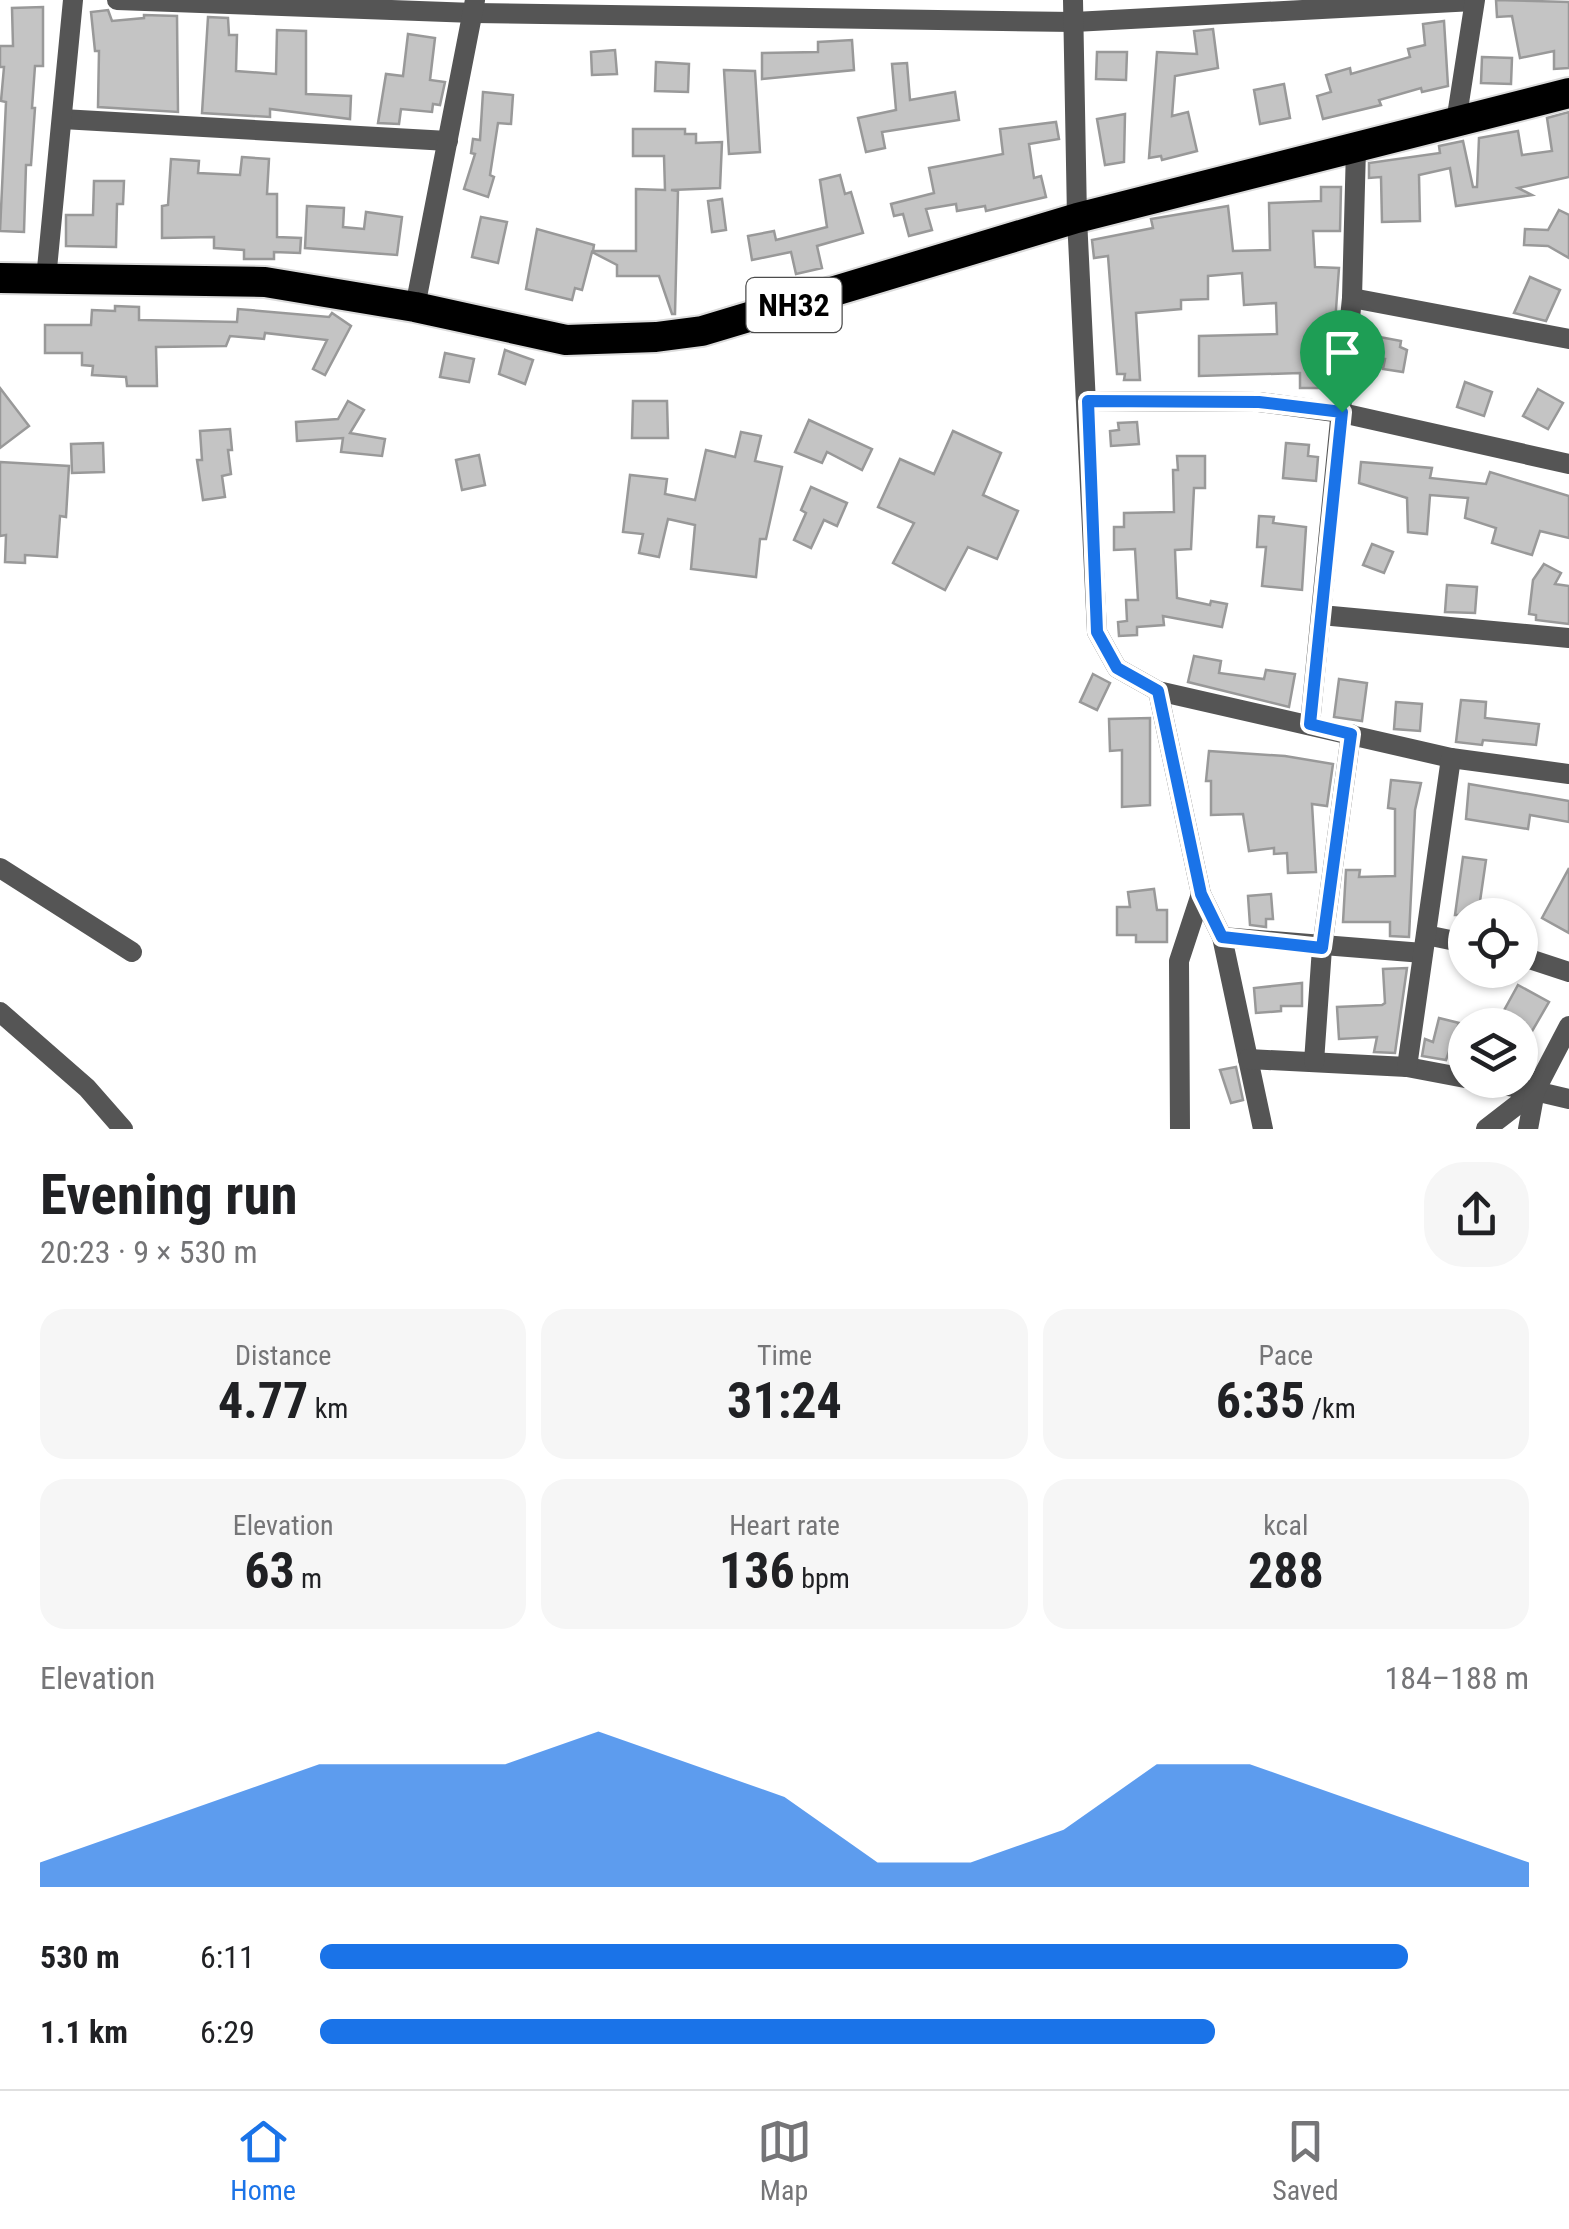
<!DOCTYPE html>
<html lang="en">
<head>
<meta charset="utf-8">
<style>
	:root { --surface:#fff; --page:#f6f6f6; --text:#202124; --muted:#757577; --line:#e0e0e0; --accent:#1a73e8 }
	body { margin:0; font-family:"Roboto Condensed",sans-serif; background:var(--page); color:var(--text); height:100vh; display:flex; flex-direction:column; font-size:38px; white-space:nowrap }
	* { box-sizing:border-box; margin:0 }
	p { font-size:32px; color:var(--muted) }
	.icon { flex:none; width:55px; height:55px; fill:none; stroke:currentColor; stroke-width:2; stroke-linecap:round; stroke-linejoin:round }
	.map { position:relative; height:1129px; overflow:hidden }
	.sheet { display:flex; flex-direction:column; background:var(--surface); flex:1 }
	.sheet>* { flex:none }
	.fabs { position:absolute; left:1448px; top:898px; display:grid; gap:20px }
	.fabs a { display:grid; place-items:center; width:90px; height:90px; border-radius:50%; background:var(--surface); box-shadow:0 2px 8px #0004; font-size:50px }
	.pin { position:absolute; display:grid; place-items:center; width:85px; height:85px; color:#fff; margin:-102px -42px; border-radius:50% 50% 50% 0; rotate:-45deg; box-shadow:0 0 10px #0007 }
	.pin .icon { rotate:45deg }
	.round { display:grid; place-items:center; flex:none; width:105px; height:105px; border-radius:40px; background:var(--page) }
	.summary { display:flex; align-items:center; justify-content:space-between; height:170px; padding:0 40px }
	h1 { font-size:55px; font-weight:700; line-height:75px }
	.stats { display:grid; grid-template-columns:repeat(3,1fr); gap:15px; height:170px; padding:10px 40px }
	.stats div { display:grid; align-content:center; border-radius:25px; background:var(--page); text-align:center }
	.stats b { font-size:50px; font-weight:700 }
	.stats small { font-size:28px; font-weight:400 }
	.stats p { font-size:28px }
	.chart { height:280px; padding:20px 40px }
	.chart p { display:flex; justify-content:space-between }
	.chart svg { width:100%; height:180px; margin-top:10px; fill:var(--accent); opacity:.7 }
	ul { padding:0 40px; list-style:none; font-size:32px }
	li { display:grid; grid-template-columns:160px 120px 1fr; align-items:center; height:75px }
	li i { height:25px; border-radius:12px; background:var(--accent) }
	.tab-bar { display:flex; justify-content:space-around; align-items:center; height:140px; border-top:2px solid var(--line); background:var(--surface); font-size:28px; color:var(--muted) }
	.tab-bar a { display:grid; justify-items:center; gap:5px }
	.tab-bar .active { color:var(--accent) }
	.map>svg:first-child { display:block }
	.building { fill:#c4c4c4; stroke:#999; stroke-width:2.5 }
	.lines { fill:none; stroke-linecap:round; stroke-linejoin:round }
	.highway-casing { stroke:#dbdbdb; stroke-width:34 }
	.street { stroke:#555; stroke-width:20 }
	.highway { stroke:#000; stroke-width:30 }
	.route-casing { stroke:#fff; stroke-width:20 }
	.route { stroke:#1a73e8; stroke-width:12 }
	.labels { text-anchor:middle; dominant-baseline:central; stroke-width:9; stroke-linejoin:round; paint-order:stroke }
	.shield { fill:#fff; stroke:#4c4c4c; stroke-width:2.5 }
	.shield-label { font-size:32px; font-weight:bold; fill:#000 }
</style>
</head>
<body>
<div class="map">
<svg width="1569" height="1129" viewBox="0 0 1569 1129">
	<rect width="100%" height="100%" fill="#fff"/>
	<g class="building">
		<polygon points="1496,0 1569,2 1569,68 1554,69 1554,51 1520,58 1512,16 1497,17"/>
		<polygon points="43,7 43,66 35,66 32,108 35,108 31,165 26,165 24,232 0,231 6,102 1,101 4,67 0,67 0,46 13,46 12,8"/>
		<polygon points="108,10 112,21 144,18 144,15 177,16 178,112 98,107 99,51 95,51 91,12"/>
		<polygon points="208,17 228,18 229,35 237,35 236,71 276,74 277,30 306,31 306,94 351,96 350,119 270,109 270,117 202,113"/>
		<polygon points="1444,21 1448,86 1422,92 1421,88 1379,100 1381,105 1323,119 1317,96 1331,92 1326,75 1350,68 1351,74 1410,57 1408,49 1425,45 1423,24"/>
		<polygon points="1213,29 1218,68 1175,76 1172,116 1188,112 1197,151 1162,160 1161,156 1149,158 1157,52 1197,54 1194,31"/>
		<polygon points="408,34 435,38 430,80 445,82 440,105 433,104 432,112 401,109 399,124 378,123 386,74 403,76"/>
		<polygon points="852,40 854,70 762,79 762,53 818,52 818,42"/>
		<polygon points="615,50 617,74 592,75 591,52"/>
		<polygon points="1097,52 1127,52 1126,80 1096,79"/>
		<polygon points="1482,57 1512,58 1511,84 1481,83"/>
		<polygon points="656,62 689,64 688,92 655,91"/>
		<polygon points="907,63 910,100 955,92 959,120 882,132 885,148 866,152 858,118 896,110 892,64"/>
		<polygon points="724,70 755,71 760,152 729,154"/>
		<polygon points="1284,84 1290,118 1260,124 1254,90"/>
		<polygon points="483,92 513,95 511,124 498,123 490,175 494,177 488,197 464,189 475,154 471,153 473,139 480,140"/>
		<polygon points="1569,112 1569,177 1518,188 1532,195 1456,206 1450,168 1419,175 1420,221 1382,222 1381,177 1369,178 1369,163 1440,153 1439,146 1463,141 1473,187 1477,187 1479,138 1518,131 1522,155 1552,151 1547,118"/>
		<polygon points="1125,114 1124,162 1105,165 1097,119"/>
		<polygon points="1056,122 1059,139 1029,144 1034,178 1041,176 1046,197 986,211 985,206 957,211 956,204 926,209 932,230 909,236 903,214 894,216 891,204 934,193 929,168 1003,154 1000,129"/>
		<polygon points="633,129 685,129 685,134 696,134 696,143 722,142 720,188 671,190 678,191 675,314 672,314 659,276 617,276 617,265 592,252 582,290 575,288 572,300 526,289 537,229 594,245 593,251 636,251 636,189 665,190 664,156 633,156"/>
		<polygon points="242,157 269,159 267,194 277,194 277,237 301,238 300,253 274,252 274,259 244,259 244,250 214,248 214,237 162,238 162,206 168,205 171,159 199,161 198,173 240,175"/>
		<polygon points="840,175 845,194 851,192 863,233 817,246 822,268 796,274 791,252 752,260 748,236 774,231 776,240 827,227 820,180"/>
		<polygon points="94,181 124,181 123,204 117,204 116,247 66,246 66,215 93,215"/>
		<polygon points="1321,187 1341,187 1340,231 1313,231 1315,267 1339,268 1333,351 1328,351 1328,388 1300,388 1300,373 1199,376 1199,336 1277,334 1276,303 1244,305 1242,273 1208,276 1208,299 1181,300 1181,309 1136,313 1140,380 1124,380 1125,374 1117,374 1108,256 1094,258 1092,240 1153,228 1151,219 1228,206 1233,251 1270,250 1269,203 1321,201"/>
		<polygon points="722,199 726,230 712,232 708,201"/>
		<polygon points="307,206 344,208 343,227 364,229 366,212 402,217 397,255 305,248"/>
		<polygon points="1559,210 1569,215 1569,258 1548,246 1524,245 1525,229 1548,230"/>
		<polygon points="481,217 507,222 498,263 472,257"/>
		<polygon points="1530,277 1560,290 1546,321 1514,313"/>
		<polygon points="115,306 139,307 139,320 237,322 238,309 329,317 332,313 351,326 325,375 313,369 327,340 265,333 264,339 230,336 226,346 156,347 157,386 127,386 126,377 92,375 93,366 82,365 82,353 45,353 45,325 91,325 92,310 115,311"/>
		<polygon points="1369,335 1401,341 1400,347 1407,350 1403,372 1383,369 1385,359 1365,355"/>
		<polygon points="505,350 533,360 525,384 499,374"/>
		<polygon points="445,353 474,359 469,382 440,377"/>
		<polygon points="1465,382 1492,392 1484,416 1457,407"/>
		<polygon points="0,388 29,426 0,448"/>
		<polygon points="1538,389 1563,403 1548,429 1523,416"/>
		<polygon points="348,401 364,410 350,433 385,439 382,456 341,452 343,438 297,441 296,422 338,419"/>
		<polygon points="633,401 667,401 668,438 632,438"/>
		<polygon points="809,420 872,449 862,470 827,452 822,463 795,452"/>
		<polygon points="1137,422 1139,444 1111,446 1110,431 1119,430 1118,423"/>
		<polygon points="230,429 232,450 228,450 231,474 222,476 225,497 203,500 197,460 202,460 200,431"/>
		<polygon points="953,431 1001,453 983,495 1018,511 997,559 968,547 945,590 893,563 914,523 878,507 900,459 934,474"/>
		<polygon points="741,432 761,436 755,461 782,467 766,539 760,539 756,577 691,569 695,525 668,519 659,557 639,553 643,534 623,532 630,475 667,479 665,494 695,500 706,450 735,457"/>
		<polygon points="103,443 104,472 72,473 71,444"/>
		<polygon points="1286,443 1309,445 1308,456 1318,457 1316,481 1283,478"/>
		<polygon points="479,455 485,485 462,490 456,460"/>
		<polygon points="1177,456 1205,456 1205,488 1194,488 1191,549 1175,550 1177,598 1210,605 1211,601 1227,604 1222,627 1163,616 1164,625 1137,627 1137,635 1119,636 1118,622 1127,621 1126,600 1138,600 1135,549 1114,550 1114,527 1124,527 1124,513 1174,512 1173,470 1178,470"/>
		<polygon points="0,462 69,466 66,517 60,516 57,557 25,555 25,563 5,562 6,535 0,536"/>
		<polygon points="1361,462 1432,468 1430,478 1486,484 1490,472 1569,496 1569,538 1540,531 1532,555 1492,543 1496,528 1465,518 1468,498 1430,495 1427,534 1408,532 1407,498 1359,483"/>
		<polygon points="811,487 847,503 837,526 824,520 811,548 794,540 806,513 801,510"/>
		<polygon points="1259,516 1274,517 1273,523 1306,527 1302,590 1262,586 1266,547 1257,547"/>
		<polygon points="1372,544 1393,552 1384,573 1363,565"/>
		<polygon points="1544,564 1561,573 1555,584 1569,586 1569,624 1536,620 1536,615 1529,614 1533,580"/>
		<polygon points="1447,585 1477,587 1475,613 1445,612"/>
		<polygon points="1194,656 1221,661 1219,673 1264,679 1266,670 1295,674 1289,707 1188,682"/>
		<polygon points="1093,674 1110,683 1097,710 1080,702"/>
		<polygon points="1339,679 1367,683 1362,721 1334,717"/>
		<polygon points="1461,700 1486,702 1485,718 1539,724 1536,745 1483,740 1482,745 1456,742"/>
		<polygon points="1396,702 1422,704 1420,731 1394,729"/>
		<polygon points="1150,718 1150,805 1122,807 1122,750 1110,751 1109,719"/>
		<polygon points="1209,751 1285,756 1333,764 1327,806 1312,804 1316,872 1288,873 1287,853 1274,854 1274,848 1249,851 1243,814 1211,815 1211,781 1206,781"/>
		<polygon points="1391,780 1421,783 1415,810 1409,937 1390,936 1390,922 1343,922 1346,870 1360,870 1359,877 1395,876 1395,809 1388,808"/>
		<polygon points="1469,784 1569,801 1569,822 1530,815 1528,829 1466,819"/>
		<polygon points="1463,857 1486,860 1478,915 1455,915"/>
		<polygon points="1569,868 1569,933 1542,918"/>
		<polygon points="1154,889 1157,910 1167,910 1167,942 1136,942 1136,935 1117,935 1117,907 1130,907 1128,892"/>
		<polygon points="1271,894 1273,919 1266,919 1266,927 1250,925 1248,896"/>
		<polygon points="1407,968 1395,1053 1374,1052 1377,1037 1339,1039 1337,1007 1382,1005 1385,1003 1383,969"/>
		<polygon points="1302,983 1302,1006 1281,1006 1281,1011 1256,1013 1254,988"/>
		<polygon points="1518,985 1549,1002 1520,1052 1520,1024 1502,1014"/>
		<polygon points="1439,1018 1459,1023 1446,1060 1422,1056 1425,1039 1433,1042"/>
		<polygon points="1236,1067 1243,1100 1231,1103 1220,1070"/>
	</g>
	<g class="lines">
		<defs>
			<polyline id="highway" points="0,278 265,282 415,307 566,340 656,337 702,331 1077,218 1569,93"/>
		</defs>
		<use href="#highway" class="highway-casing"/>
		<g class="street">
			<polyline points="117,0 474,13 1074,22 1474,1"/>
			<polyline points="1073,0 1077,218 1097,632 1117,668 1158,691 1451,758 1569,774"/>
			<polyline points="62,119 448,141"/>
			<polyline points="1456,122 1475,0"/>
			<polyline points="46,279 73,0"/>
			<polyline points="1352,298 1569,339"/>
			<polyline points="415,307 475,0"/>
			<polyline points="1088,401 1259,402 1342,413 1569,464"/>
			<polyline points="1321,615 1569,638"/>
			<polyline points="1158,691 1201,894 1222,937 1263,1129"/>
			<polyline points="1310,724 1352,298 1356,148"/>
			<polyline points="0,868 132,952"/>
			<polyline points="1426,935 1465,943"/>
			<polyline points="1222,937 1423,953"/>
			<polyline points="1520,956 1569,972"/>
			<polyline points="0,1012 87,1088 123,1129"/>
			<polyline points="1248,1059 1407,1067 1465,1078"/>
			<polyline points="1314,1062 1322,948 1351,734"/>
			<polyline points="1407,1067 1451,758"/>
			<polyline points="1476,1080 1535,1091 1486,1129"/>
			<polyline points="1535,1091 1569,1099"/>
			<polyline points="1180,1129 1179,961 1201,894"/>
			<polyline points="1528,1129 1535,1091 1569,1026"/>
		</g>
		<use href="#highway" class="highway"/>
	</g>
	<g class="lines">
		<defs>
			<polygon id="route" points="1088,401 1259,402 1342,412 1310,724 1351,734 1322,948 1222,937 1201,894 1158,691 1117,668 1097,632"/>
		</defs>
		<use href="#route" class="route-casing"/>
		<use href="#route" class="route"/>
	</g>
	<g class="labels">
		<rect class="shield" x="746.5" y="278" width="95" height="54" rx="8"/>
		<g class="shield-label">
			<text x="794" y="305">NH32</text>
		</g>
	</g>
</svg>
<div class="fabs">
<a><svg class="icon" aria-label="locate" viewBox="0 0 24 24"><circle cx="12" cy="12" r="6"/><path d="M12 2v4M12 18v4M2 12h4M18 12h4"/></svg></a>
<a><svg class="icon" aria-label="layers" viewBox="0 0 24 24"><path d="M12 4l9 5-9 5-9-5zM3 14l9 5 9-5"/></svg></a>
</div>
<div class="pin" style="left:1342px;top:412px;background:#1e9e55"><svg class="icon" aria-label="arrive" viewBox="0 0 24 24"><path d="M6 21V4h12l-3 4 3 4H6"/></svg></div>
</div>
<section class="sheet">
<div class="summary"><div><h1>Evening run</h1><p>20:23 · 9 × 530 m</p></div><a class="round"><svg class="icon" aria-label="share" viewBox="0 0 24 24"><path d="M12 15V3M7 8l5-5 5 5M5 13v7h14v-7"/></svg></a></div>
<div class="stats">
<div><p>Distance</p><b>4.77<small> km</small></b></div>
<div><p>Time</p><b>31:24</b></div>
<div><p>Pace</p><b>6:35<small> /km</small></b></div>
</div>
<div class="stats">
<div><p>Elevation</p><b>63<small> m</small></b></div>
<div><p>Heart rate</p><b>136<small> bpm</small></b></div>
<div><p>kcal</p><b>288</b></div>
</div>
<div class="chart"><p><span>Elevation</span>184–188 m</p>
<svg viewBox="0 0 160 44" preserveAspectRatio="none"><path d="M0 44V38L10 30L20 22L30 14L40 14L50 14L60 6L70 14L80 22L90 38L100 38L110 30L120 14L130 14L140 22L150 30L160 38V44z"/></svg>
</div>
<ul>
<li><b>530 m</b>6:11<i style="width:90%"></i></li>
<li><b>1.1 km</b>6:29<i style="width:74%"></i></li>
</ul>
</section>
<nav class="tab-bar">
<a class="active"><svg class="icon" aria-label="home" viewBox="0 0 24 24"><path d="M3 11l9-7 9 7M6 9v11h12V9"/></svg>Home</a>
<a><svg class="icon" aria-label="map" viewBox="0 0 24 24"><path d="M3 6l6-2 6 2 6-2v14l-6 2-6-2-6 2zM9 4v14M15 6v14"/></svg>Map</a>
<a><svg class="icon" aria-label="saved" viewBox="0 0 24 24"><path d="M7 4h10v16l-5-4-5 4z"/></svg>Saved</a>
</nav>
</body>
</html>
